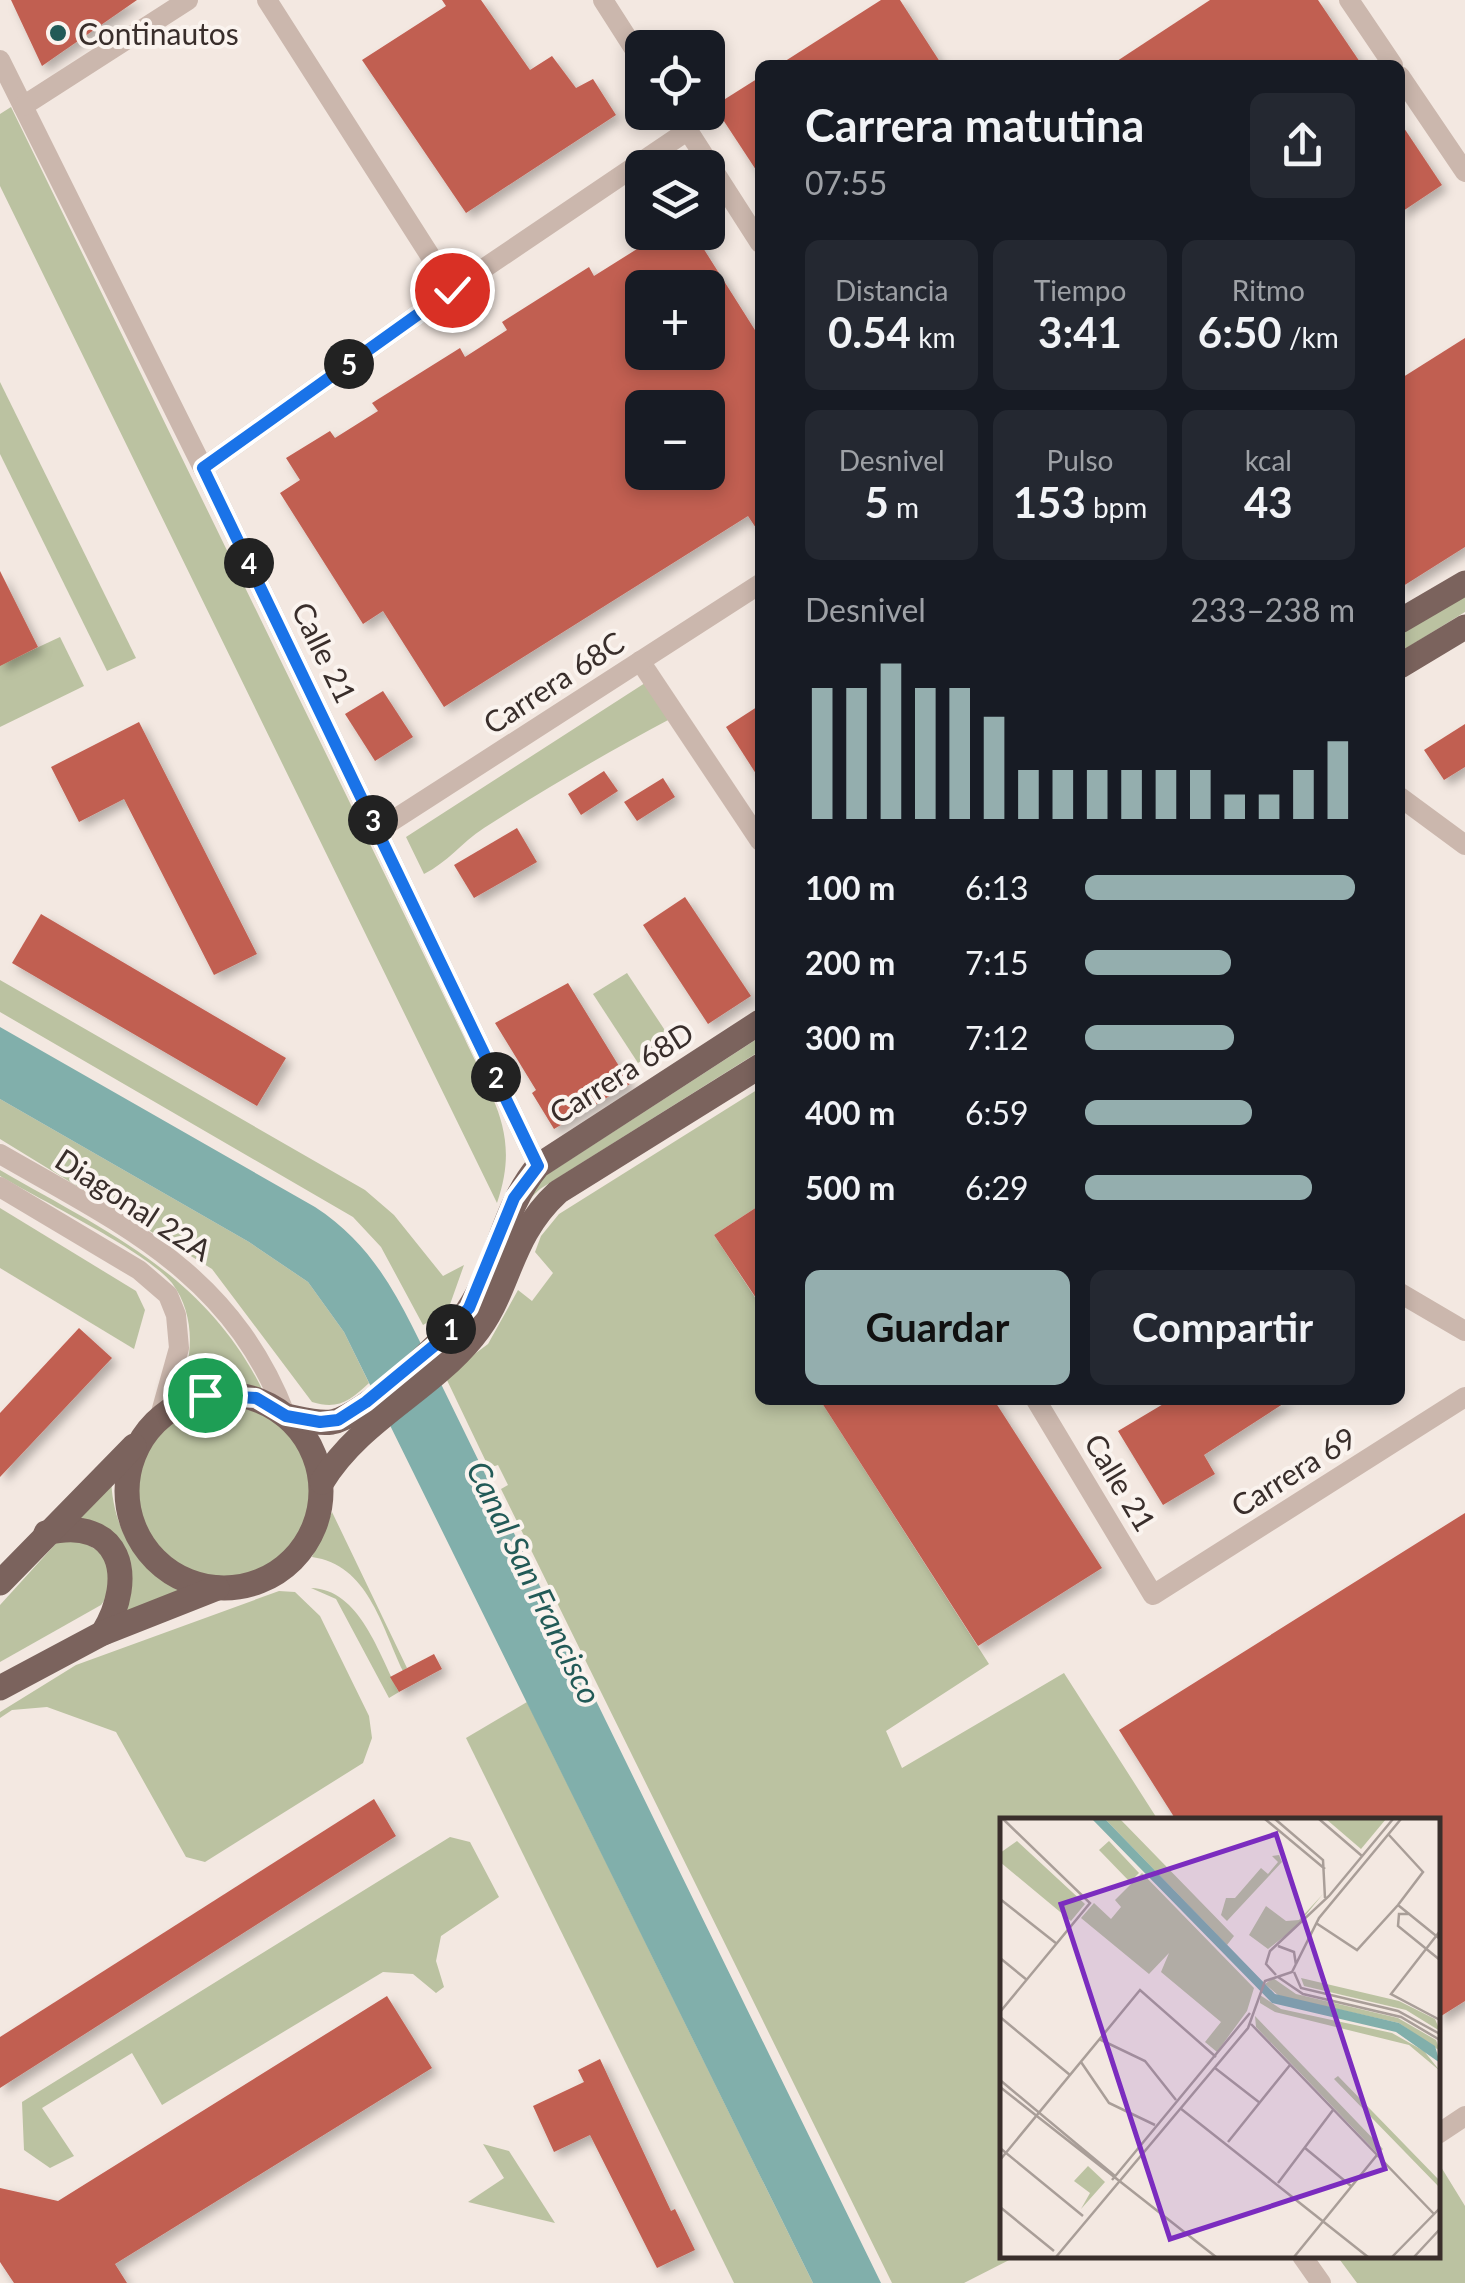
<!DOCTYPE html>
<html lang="es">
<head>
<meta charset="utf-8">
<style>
	:root { --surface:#171b24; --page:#242831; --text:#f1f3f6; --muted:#9ea1a6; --accent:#94aeae }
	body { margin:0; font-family:Lato,sans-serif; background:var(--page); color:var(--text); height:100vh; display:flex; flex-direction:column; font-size:38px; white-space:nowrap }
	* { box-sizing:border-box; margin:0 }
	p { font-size:32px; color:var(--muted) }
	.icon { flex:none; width:55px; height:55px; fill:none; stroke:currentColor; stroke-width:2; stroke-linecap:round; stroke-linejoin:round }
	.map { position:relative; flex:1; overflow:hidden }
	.drawer { position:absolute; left:755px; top:60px; width:650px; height:1345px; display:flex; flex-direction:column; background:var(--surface); border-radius:15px; box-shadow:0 5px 15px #0003 }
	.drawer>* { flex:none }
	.tools { position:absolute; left:625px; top:30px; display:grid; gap:20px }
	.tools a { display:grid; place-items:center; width:100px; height:100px; border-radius:15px; background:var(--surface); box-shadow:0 5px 15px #0003; font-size:50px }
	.pin { position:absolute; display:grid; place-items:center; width:85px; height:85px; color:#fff; margin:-42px; border:5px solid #fff; border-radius:50%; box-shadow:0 2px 10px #0007 }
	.km { position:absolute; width:50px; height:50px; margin:-25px; border-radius:50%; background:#222; color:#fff; font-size:28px; line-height:50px; text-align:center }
	.round { display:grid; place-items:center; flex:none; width:105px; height:105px; border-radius:15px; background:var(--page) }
	.summary { display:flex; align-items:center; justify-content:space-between; height:170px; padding:0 50px }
	h1 { font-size:45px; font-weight:700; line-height:75px }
	.stats { display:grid; grid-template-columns:repeat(3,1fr); gap:15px; height:170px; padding:10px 50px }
	.stats div { display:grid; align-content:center; border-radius:15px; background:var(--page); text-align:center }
	.stats b { font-size:42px; font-weight:700 }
	.stats small { font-size:28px; font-weight:400 }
	.stats p { font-size:28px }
	.chart { height:280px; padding:20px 50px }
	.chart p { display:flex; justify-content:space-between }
	.chart svg { width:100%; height:180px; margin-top:10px; stroke:var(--accent); stroke-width:6 }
	.button { display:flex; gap:20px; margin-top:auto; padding:20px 50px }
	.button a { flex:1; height:115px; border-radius:15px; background:var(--accent); color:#111; font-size:40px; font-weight:700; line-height:115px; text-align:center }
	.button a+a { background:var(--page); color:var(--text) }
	ul { padding:0 50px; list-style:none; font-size:32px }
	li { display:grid; grid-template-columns:160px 120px 1fr; align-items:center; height:75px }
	li i { height:25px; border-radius:12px; background:var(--accent) }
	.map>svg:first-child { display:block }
	.green { fill:#bbc2a1 }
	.water { fill:#81afab }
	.building { fill:#c15e51; fill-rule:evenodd; filter:url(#shadow) }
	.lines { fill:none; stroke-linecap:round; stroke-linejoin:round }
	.minor { stroke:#cbb7ad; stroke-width:20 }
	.major { stroke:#7b635d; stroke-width:25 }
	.route-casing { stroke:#fff; stroke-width:20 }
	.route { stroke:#1a73e8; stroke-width:12 }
	.poi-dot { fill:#225a57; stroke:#faf3ee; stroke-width:4 }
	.labels { text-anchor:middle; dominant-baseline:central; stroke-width:8; stroke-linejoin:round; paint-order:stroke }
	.poi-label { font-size:30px; fill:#392e2b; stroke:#faf3ee; text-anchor:start }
	.street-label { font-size:30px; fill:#392e2b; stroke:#faf3ee }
	.water-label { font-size:32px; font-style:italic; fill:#225a57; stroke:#faf3ee }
	.inset-road { fill:none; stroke:#a99e98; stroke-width:2.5 }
	.view { fill:#7b2cbf; fill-opacity:0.15; stroke:#7b2cbf; stroke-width:5 }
	.inset-edge { fill:none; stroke:#392e2b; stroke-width:5 }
</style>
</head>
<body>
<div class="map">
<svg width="1465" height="2283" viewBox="0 0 1465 2283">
	<defs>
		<filter id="shadow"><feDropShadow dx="5.5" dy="5.5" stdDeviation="5" flood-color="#0004"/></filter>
	</defs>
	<rect width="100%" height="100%" fill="#f3e8e1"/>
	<g class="green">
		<path d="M11,107L464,1037C492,1099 521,1134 497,1203L0,186V114Z"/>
		<polygon points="0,382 136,658 107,671 0,454"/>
		<polygon points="1465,595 1465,612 1400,652 1400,633"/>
		<polygon points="60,637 84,686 0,727 0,665"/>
		<path d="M645,683L670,719C606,753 545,789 484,828C461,843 448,862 424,874L406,837Z"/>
		<polygon points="627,973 672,1041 638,1063 593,994"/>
		<polygon points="0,980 365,1190 394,1215 443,1276 464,1265 448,1310 423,1325 381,1247 353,1217 0,1012"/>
		<polygon points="760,1037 760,1051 540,1189 519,1209 531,1185"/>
		<polygon points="760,1088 760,1205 714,1235 760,1305 760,1400 820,1400 989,1664 886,1731 902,1768 1064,1673 1158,1820 1002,1820 1002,2256 1017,2256 964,2283 892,2283 501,1489 508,1485 498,1465 489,1468 445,1376 488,1344 518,1290 532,1301 553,1273 535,1252 541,1236 559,1214"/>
		<path d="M0,1099L249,1242L308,1282L344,1332L369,1383C350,1401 338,1410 312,1402L212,1269L0,1139Z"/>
		<path d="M0,1170C107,1232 207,1275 264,1393L204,1383L177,1394C194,1360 196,1315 172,1283C146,1251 40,1200 0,1176Z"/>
		<polygon points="0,1208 136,1291 145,1310 134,1349 0,1268"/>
		<circle cx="224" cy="1491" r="86"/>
		<path d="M111,1476C112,1528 135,1565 181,1591L124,1612L131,1566L124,1547L67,1525Z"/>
		<path d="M332,1512L407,1668L403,1671C381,1625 368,1565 312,1557Z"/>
		<polygon points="77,1538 111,1559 109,1594 101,1605 0,1662 0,1605 60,1539"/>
		<path d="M311,1588C360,1589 379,1655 399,1692L389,1698L336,1599Z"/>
		<polygon points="279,1591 295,1592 320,1616 369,1716 372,1738 363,1763 205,1862 186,1857 116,1732 47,1707 12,1710 0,1718 0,1712 76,1665"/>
		<polygon points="527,1702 813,2283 734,2283 466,1738"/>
		<polygon points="450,1837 470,1842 499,1897 441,1936 436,1961 444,1987 436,1993 413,1974 383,1972 162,2105 132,2053 42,2108 74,2156 50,2168 24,2150 22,2102"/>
		<polygon points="483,2144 509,2151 555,2223 468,2202 504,2178"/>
		<polygon points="1438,2162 1465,2206 1465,2283 1357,2283 1337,2256 1438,2256"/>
	</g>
	<path class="water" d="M0,1027L315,1207C383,1251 406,1316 442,1386L881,2283H813L344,1332L308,1282L249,1242L0,1099Z"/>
	<g class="building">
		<polygon points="11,0 137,0 42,66"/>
		<polygon points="442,0 481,0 530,70 552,56 576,88 593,79 616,115 466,213 362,60 446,6"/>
		<polygon points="881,0 900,0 942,65 779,65"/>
		<polygon points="1210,0 1318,0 1362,65 1111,65"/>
		<polygon points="760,77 760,176 714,106"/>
		<polygon points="1400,122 1442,185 1400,213"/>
		<path d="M644,232H693L760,338V534L748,516L444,707L383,611L363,624L280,493L300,480L286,458L330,431L335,438L378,411L372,403L460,348L465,357L507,330L502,322L589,267L594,276L637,249L631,240ZM642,288H708V352H642ZM642,408H708V472H642Z"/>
		<polygon points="1465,338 1465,547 1400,588 1400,379"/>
		<polygon points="0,571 38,647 0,666"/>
		<polygon points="383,691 413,737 375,761 345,714"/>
		<polygon points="760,705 760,780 726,727"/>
		<polygon points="139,722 257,954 214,975 124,799 79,822 51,767"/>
		<polygon points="1465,724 1465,767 1444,780 1424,750"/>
		<polygon points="604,771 618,791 581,815 568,794"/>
		<polygon points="663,778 675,797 637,821 624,802"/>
		<polygon points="517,828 537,862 474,898 454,865"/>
		<polygon points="685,897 751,996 708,1024 643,925"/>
		<polygon points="41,914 286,1058 257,1106 12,963"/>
		<polygon points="568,983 630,1084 554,1129 532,1093 536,1090 495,1023"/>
		<polygon points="760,1205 760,1304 714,1235"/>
		<polygon points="79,1328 112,1358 0,1477 0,1413"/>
		<polygon points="820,1400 994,1400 1102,1568 978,1646"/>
		<polygon points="1170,1400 1289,1400 1204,1455 1215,1474 1163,1505 1118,1431"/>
		<polygon points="1465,1513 1465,2001 1438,2018 1438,1820 1176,1820 1119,1730"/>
		<polygon points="434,1654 442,1669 399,1692 390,1677"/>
		<polygon points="374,1799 396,1836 0,2088 0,2037"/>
		<polygon points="387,1996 432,2068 115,2264 127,2283 14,2283 0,2262 0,2188 58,2201"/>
		<polygon points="600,2059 671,2211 675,2209 695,2250 657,2268 590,2135 554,2152 533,2106 584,2082 578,2070"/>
	</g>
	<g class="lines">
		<g class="minor">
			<polyline points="267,0 452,290"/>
			<polyline points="603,0 642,61"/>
			<polyline points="1349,0 1393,65"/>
			<polyline points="0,60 203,468 538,1166"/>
			<polyline points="1400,76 1465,172"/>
			<polyline points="23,106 188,0"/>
			<polyline points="676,112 760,243"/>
			<polyline points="203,468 452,290 687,131"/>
			<polyline points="640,661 760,841"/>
			<polyline points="1400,797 1465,845"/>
			<polyline points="378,830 760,584"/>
			<path d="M0,1154C125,1226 231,1273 286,1416"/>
			<polyline points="0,1187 139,1270 168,1295 176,1315 179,1348 160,1416"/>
			<polyline points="1400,1293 1465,1331"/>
			<polyline points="1036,1400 1153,1595 1465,1397"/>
			<polyline points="1438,2134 1465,2116"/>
			<polyline points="1302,2256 1321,2283"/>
		</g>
		<g class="major">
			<polyline points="1400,621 1465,583"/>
			<polyline points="1400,666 1465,627"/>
			<circle cx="224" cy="1491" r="97"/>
			<path d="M286,1416C301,1419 317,1424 332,1422C365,1416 448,1338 468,1310C498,1265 502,1209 538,1166L760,1022"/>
			<path d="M322,1482C360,1420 428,1392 473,1337C511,1291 507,1239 558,1192L760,1066"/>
			<path d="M46,1533C121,1515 137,1577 103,1633"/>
			<polyline points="0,1583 134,1446"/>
			<polyline points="0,1688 103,1633 217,1588"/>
		</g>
	</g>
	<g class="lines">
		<defs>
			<polyline id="route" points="205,1395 256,1398 286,1416 320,1422 338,1420 366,1402 435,1345 469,1308 514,1198 538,1166 203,468 452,290"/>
		</defs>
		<use href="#route" class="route-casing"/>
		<use href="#route" class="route"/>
	</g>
	<circle class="poi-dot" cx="58" cy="33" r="10"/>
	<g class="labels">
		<g class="poi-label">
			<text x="78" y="33">Continautos</text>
		</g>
		<g class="street-label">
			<text transform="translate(325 652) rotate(64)">Calle 21</text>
			<text transform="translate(553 682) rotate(-33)">Carrera 68C</text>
			<text transform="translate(621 1072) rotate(-32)">Carrera 68D</text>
			<text transform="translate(134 1204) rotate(33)">Diagonal 22A</text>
			<text transform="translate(1293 1471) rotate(-32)">Carrera 69</text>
			<text transform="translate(1121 1482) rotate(59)">Calle 21</text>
		</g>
		<g class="water-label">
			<text transform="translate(535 1582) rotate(64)">Canal San Francisco</text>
		</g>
	</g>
	<g transform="translate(1000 1818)">
		<rect width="440" height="440" fill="#f3e8e1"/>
		<path d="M105,1H120L234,118L227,127ZM326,1H386L361,31ZM17,23L85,86L71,103L0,44V35ZM109,23L139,55L130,64L99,32ZM279,37L282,44L227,103L221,97L226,80H235L261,50L268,56L278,44L272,38ZM142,55L254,170L247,193L217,234L205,224L221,204L161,154L169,135L149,156L81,100L94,85L111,101L121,89L115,82ZM323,76L295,110L268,131L249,117L266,88L286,103L299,102ZM273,160L296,176L398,200L436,222L440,233L399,205L279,178L265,166ZM301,160L399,183L435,201L440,213L406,192L304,168ZM260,177L281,191L392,215L424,233L440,253L409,227L275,194L260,185ZM255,198L383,331L378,336L256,209ZM338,258L440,363V370L334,261ZM88,348L105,364L81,391L90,375L74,363Z" fill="#bbc2a1"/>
		<path d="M92,1H105L275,176L399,205L435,228L440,245L396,214L272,185Z" fill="#81afab"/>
		<path class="inset-road" d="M265,1L325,51M275,1L323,42L325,80M319,1L362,38M0,81L57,126M398,87L440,121M410,96H399L398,108L440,142M316,105L357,132L398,87L423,54L389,17M440,113L391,176L440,202M278,128L294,134L296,147M0,140L27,162M294,154L301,170L398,193L440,216M276,157L266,146L270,133L329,78L393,1M278,159L303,176L401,199L440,222M0,194L90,85L3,1M0,199L70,257M251,206L434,396M99,221L145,243L176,282M81,244L109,285L155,307M215,250L260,285M0,262L115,358M0,269L216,439M180,290L368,439M228,324L290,247M0,330L83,398M305,330L351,368M0,342L140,172L216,239M112,362L250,195M278,365L333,292M0,389L54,433M56,439L248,210L265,163L292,154L319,100L401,1M294,439L377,337M392,439L440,390M414,439L440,411"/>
		<path class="view" d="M276,16L385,351L170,421L61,86Z"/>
		<rect width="440" height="440" class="inset-edge"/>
	</g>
</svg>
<div class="tools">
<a><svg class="icon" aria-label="locate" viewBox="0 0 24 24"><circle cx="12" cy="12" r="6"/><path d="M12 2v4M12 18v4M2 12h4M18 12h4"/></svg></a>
<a><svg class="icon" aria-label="layers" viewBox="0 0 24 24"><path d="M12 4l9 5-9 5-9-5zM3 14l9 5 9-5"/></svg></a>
<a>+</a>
<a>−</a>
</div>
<div class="pin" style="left:205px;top:1395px;background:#1e9e55"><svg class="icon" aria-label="arrive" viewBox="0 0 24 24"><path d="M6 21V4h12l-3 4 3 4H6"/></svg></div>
<div class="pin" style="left:452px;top:290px;background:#d93025"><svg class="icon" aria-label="check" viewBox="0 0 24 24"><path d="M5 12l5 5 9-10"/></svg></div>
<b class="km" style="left:451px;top:1329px">1</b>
<b class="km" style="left:496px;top:1077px">2</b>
<b class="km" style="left:373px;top:820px">3</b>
<b class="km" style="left:249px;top:563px">4</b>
<b class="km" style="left:349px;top:364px">5</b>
<section class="drawer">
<div class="summary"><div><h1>Carrera matutina</h1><p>07:55</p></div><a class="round"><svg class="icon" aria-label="share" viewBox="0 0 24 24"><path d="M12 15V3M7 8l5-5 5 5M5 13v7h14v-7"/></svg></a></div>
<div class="stats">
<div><p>Distancia</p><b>0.54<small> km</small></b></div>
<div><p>Tiempo</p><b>3:41</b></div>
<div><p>Ritmo</p><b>6:50<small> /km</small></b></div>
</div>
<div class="stats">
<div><p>Desnivel</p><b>5<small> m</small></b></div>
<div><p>Pulso</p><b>153<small> bpm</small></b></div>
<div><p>kcal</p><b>43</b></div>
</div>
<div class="chart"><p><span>Desnivel</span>233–238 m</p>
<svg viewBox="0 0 160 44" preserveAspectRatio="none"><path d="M5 44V12M15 44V12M25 44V6M35 44V12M45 44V12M55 44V19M65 44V32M75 44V32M85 44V32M95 44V32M105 44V32M115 44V32M125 44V38M135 44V38M145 44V32M155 44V25"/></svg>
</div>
<ul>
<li><b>100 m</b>6:13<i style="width:100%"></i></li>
<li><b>200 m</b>7:15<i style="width:54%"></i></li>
<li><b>300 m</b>7:12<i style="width:55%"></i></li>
<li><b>400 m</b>6:59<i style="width:62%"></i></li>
<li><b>500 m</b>6:29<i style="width:84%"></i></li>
</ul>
<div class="button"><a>Guardar</a><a>Compartir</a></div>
</section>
</div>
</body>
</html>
